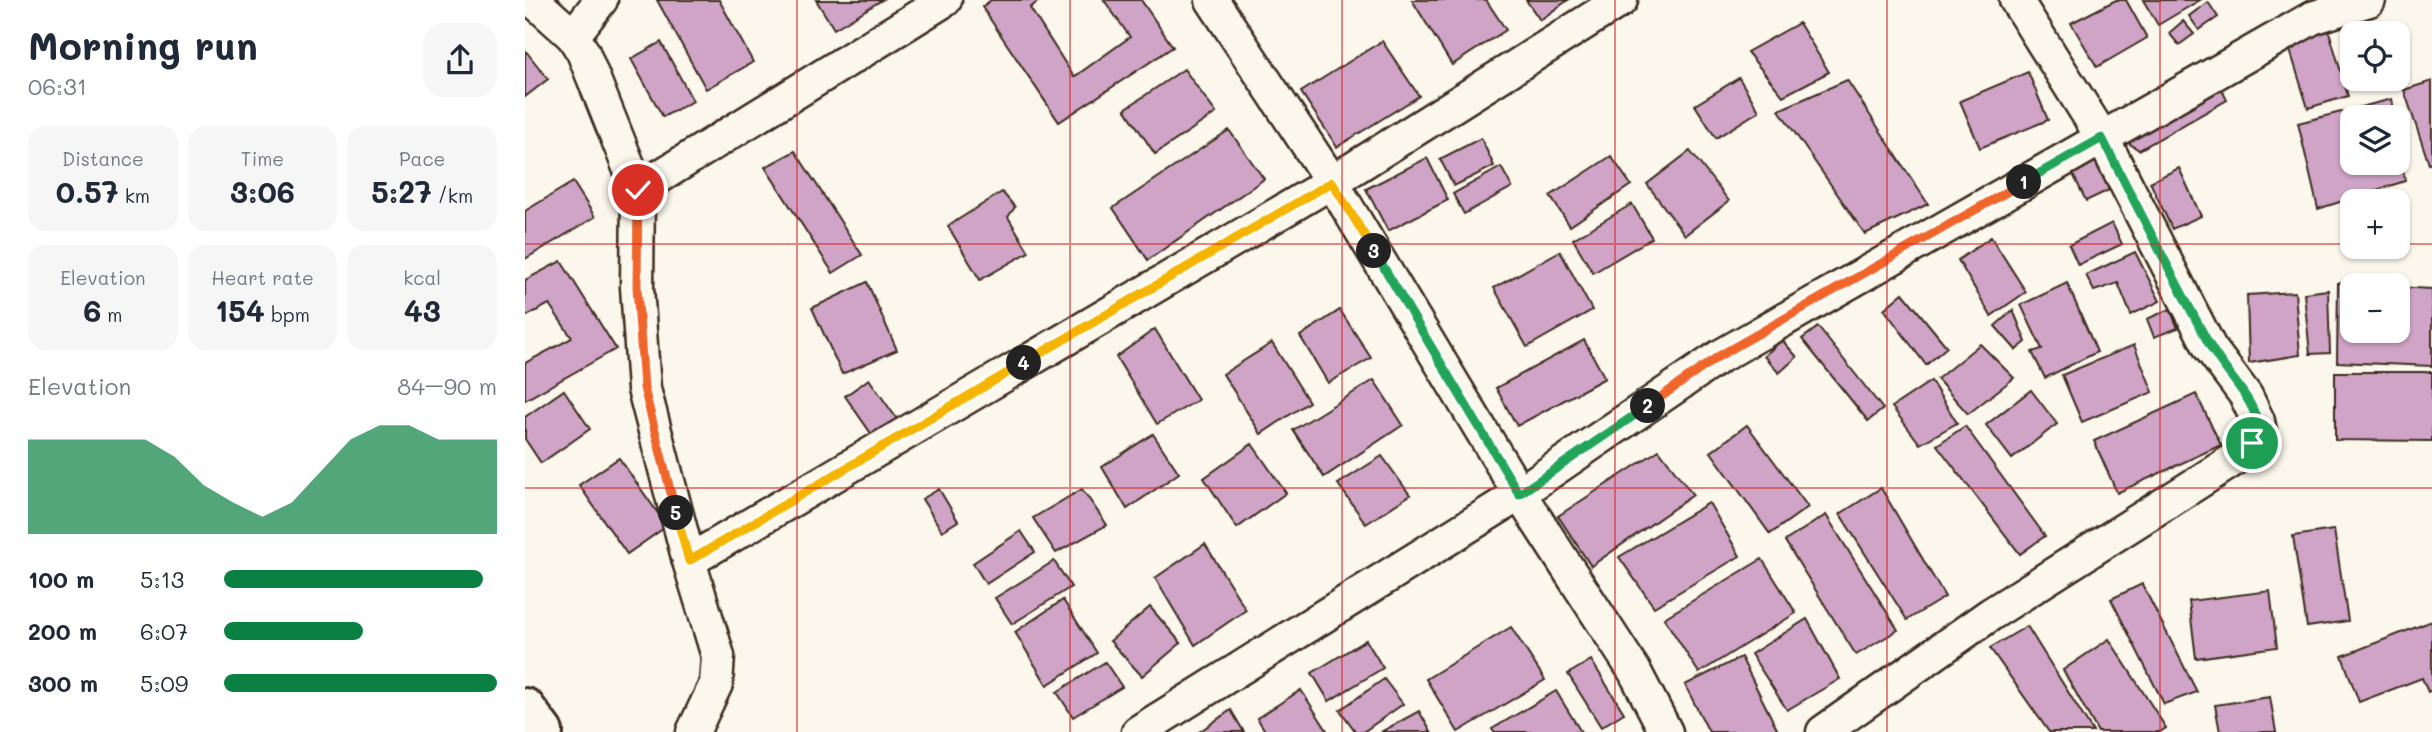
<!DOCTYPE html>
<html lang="en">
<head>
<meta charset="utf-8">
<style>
	:root { --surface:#fff; --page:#f6f6f7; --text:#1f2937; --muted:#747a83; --accent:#0b8043 }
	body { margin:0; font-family:Mali,sans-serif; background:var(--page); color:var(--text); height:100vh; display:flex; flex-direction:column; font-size:26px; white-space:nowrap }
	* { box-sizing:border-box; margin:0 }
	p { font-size:23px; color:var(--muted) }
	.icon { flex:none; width:38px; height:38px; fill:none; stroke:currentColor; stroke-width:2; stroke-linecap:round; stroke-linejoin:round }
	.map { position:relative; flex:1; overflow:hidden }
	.details { display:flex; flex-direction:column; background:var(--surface); width:525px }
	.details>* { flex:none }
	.buttons { position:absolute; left:1815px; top:21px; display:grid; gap:14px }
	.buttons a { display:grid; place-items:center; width:70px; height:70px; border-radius:14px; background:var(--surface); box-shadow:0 2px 5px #0004; font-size:35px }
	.pin { position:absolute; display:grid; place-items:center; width:60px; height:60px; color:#fff; margin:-30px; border:4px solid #fff; border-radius:50%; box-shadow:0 2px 7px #0007 }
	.km { position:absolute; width:35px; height:35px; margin:-18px; border-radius:50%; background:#222; color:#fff; font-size:19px; line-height:35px; text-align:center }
	.round { display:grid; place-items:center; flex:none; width:74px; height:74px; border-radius:21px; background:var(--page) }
	.head { display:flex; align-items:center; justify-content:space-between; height:119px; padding:0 28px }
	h1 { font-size:38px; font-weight:800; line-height:52px }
	.stats { display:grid; grid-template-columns:repeat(3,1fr); gap:10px; height:119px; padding:7px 28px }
	.stats div { display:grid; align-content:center; border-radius:18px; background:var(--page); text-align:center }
	.stats b { font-size:30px; font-weight:800 }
	.stats small { font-size:19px; font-weight:400 }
	.stats p { font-size:19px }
	.chart { height:196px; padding:14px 28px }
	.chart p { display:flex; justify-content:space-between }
	.chart svg { width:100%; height:126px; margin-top:7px; fill:var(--accent); opacity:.7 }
	ul { padding:0 28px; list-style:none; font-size:23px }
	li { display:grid; grid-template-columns:112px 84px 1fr; align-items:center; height:52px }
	li i { height:18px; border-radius:9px; background:var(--accent) }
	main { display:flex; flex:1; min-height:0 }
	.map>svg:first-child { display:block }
	.building { fill:#d0a4c7; stroke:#3b2a1e; stroke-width:2 }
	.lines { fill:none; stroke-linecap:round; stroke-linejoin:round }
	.minor-casing { stroke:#3b2a1e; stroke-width:37 }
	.secondary-casing { stroke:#3b2a1e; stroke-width:44 }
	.minor { stroke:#fbf7ec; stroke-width:32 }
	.secondary { stroke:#fbf7ec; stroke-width:38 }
	.split-1-casing { stroke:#fff; stroke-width:14 }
	.split-2-casing { stroke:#fff; stroke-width:14 }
	.split-3-casing { stroke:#fff; stroke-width:14 }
	.split-4-casing { stroke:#fff; stroke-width:14 }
	.split-5-casing { stroke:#fff; stroke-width:14 }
	.split-6-casing { stroke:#fff; stroke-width:14 }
	.split-1 { stroke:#22a559; stroke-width:9 }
	.split-2 { stroke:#f0652b; stroke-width:9 }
	.split-3 { stroke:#22a559; stroke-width:9 }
	.split-4 { stroke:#f5b400; stroke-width:9 }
	.split-5 { stroke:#f5b400; stroke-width:9 }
	.split-6 { stroke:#f0652b; stroke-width:9 }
	.grid { fill:none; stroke:#d62828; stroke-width:2; stroke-opacity:0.55 }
</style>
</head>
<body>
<main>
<section class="details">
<div class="head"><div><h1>Morning run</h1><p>06:31</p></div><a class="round"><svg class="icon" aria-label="share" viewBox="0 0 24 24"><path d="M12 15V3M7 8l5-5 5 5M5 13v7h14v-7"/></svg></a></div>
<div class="stats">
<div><p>Distance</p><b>0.57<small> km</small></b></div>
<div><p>Time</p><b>3:06</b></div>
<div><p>Pace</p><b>5:27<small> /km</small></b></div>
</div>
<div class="stats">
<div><p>Elevation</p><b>6<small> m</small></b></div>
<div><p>Heart rate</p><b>154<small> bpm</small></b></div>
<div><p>kcal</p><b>43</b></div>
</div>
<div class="chart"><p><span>Elevation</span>84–90 m</p>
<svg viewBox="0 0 160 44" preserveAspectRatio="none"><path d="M0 44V11L10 11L20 11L30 11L40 11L50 17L60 27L70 33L80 38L90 33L100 22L110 11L120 6L130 6L140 11L150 11L160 11V44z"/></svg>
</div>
<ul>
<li><b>100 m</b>5:13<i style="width:95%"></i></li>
<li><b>200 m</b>6:07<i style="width:51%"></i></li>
<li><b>300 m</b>5:09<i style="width:100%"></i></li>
</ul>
</section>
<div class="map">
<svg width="1907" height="732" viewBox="0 0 1907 732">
	<rect width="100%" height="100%" fill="#fbf7ec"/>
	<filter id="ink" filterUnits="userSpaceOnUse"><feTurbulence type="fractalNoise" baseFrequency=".0143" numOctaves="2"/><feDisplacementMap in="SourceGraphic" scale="14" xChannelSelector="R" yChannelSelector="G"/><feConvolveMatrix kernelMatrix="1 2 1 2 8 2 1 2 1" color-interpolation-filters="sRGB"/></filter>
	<g filter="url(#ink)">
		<g class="building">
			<polygon points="132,0 194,0 228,62 181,89"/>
			<polygon points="291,0 357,0 309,29"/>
			<polygon points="466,0 515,0 505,8 549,77 605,37 579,0 616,0 648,47 534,122 457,7"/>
			<polygon points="887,0 961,0 981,30 927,65"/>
			<polygon points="1001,0 1043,0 1015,20"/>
			<polygon points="1591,0 1601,0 1622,38 1572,67 1546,23"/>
			<polygon points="1618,0 1675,0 1633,25"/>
			<polygon points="1683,2 1693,17 1674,30 1664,16"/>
			<polygon points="1658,21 1669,34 1654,45 1644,33"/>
			<polygon points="1801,21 1823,96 1783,108 1760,34"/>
			<polygon points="1274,23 1304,72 1258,96 1222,52"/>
			<polygon points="857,41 894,96 812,147 776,92"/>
			<polygon points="136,42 168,101 138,117 106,59"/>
			<polygon points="0,50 23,79 0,97"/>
			<polygon points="659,69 691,113 630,154 600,109"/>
			<polygon points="1503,72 1523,120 1455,148 1435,101"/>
			<polygon points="1214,78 1234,111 1191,138 1170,105"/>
			<polygon points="1322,80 1403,204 1340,234 1254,110"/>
			<polygon points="1907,81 1907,163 1904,164 1879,90"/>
			<polygon points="1695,86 1702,100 1614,150 1599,140"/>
			<polygon points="1867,99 1870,117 1827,117 1827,163 1872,163 1872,132 1880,181 1793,209 1773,123"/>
			<polygon points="704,130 739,179 623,260 588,208"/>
			<polygon points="956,138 969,166 929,186 915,159"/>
			<polygon points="270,151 337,255 308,273 240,167"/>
			<polygon points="1165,151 1204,201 1160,235 1122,184"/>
			<polygon points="1086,156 1106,185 1045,226 1025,196"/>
			<polygon points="902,158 923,200 863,231 841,189"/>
			<polygon points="1570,161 1584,190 1561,201 1547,172"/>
			<polygon points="976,167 987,187 939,214 928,194"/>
			<polygon points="1654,168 1676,216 1647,229 1625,182"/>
			<polygon points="48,182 70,217 0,259 0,211"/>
			<polygon points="477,192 490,207 483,217 504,252 455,280 423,226"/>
			<polygon points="1107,204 1127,238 1068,273 1048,239"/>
			<polygon points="1587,223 1597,244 1553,265 1544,245"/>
			<polygon points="1466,237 1501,292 1466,316 1433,260"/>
			<polygon points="1035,251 1067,310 1002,347 969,288"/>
			<polygon points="1610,252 1635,301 1606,315 1593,283 1569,291 1561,275"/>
			<polygon points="36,261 91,349 0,400 0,363 47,338 24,304 0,317 0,280"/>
			<polygon points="342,282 372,350 317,374 287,308"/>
			<polygon points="1542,283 1572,352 1520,378 1507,352 1517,349 1496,305"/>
			<polygon points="1813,283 1851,285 1827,285 1827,331 1872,331 1872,287 1907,289 1907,366 1812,362"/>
			<polygon points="1803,290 1805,353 1785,354 1779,293"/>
			<polygon points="1770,292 1775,355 1724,363 1722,295"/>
			<polygon points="1378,293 1422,347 1401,365 1359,309"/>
			<polygon points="1645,309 1653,328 1629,337 1622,319"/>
			<polygon points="815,310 846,358 803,383 775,336"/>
			<polygon points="1488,310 1501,342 1491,350 1470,326"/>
			<polygon points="1293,327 1358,409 1343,421 1277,339"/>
			<polygon points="630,329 673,400 632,424 591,357"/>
			<polygon points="1059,340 1080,378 992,426 971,388"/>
			<polygon points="1257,340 1272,357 1254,373 1239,356"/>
			<polygon points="747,343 784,402 736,434 698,374"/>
			<polygon points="1455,344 1489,378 1443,414 1412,379"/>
			<polygon points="1609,345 1628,392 1557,422 1537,375"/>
			<polygon points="1810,372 1907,372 1907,441 1810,440"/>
			<polygon points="344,379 374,422 350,439 320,396"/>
			<polygon points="849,380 878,425 799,477 768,430"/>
			<polygon points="1406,381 1432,423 1395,444 1367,407"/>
			<polygon points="39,390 65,429 16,463 0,439 0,417"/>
			<polygon points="1506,390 1532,424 1487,459 1461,425"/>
			<polygon points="1671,394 1696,445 1592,493 1569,441"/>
			<polygon points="1222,425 1283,507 1245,534 1186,452"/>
			<polygon points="1440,426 1520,536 1495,554 1412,445"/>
			<polygon points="628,434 654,473 602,509 577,467"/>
			<polygon points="727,444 761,493 712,528 679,478"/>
			<polygon points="1134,450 1168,495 1066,566 1033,516"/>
			<polygon points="857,456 885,495 841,524 813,484"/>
			<polygon points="94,458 142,526 102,554 54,485"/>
			<polygon points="1356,488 1420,597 1382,620 1315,514"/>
			<polygon points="414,489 433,521 417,531 397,499"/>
			<polygon points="557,489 582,525 531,553 508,518"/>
			<polygon points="1184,503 1215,556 1129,607 1094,557"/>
			<polygon points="1301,515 1373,630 1331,655 1260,541"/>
			<polygon points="1809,530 1823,621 1782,627 1768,536"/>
			<polygon points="496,531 510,552 461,584 448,563"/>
			<polygon points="680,544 721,610 670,645 630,578"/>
			<polygon points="1237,559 1271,613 1174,673 1139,618"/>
			<polygon points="529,561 546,587 487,624 470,598"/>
			<polygon points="1617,584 1672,692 1639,704 1586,599"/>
			<polygon points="1745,591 1752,647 1671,658 1664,601"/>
			<polygon points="538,600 572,653 522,685 490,632"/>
			<polygon points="625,607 656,643 617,676 585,641"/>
			<polygon points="1282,619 1315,679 1262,710 1226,654"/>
			<polygon points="1907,621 1907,690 1903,692 1897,678 1834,702 1817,656"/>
			<polygon points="1502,626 1568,732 1524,732 1465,648"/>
			<polygon points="986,627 1020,680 933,732 901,679"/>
			<polygon points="1584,639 1641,728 1635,732 1573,732 1538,670"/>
			<polygon points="841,640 858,668 804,701 787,673"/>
			<polygon points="1216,657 1253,731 1250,732 1184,732 1160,685"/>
			<polygon points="1066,660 1099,713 1076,727 1043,674"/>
			<polygon points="580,662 597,687 548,717 532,692"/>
			<polygon points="859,679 878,704 838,732 831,732 815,710"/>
			<polygon points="776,690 803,732 741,732 732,718"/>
			<polygon points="1031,691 1056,732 969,732 967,729"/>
			<polygon points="1745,697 1751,732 1695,732 1690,705"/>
			<polygon points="706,710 719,732 674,732"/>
			<polygon points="894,711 906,732 856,732"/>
		</g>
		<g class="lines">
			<defs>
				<g id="minor">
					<polyline points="8,0 48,36 58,52 113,190 112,287 119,389 164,561 193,656 191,684 168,732"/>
					<polyline points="687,0 807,182 994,493 1110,672 1141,732"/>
					<polyline points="48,36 76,0"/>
					<polyline points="113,190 420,0"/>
					<polyline points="164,561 807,182 1096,0"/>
					<polyline points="613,732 977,505 1194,357 1787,18 1844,0"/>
					<polyline points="1298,732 1466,614 1710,459 1735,432 1733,421 1721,396 1685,348 1577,137 1491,0"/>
				</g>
				<polyline id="secondary" points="0,708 18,732"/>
			</defs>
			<use href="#minor" class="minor-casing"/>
			<use href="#secondary" class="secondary-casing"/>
			<use href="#minor" class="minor"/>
			<use href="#secondary" class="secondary"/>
		</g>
	</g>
	<g class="lines" filter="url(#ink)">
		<defs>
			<path id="split-1" d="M1499,182L1577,138C1612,206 1647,276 1684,344C1700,374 1730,397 1735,432L1727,443"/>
			<polyline id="split-2" points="1123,406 1194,356 1499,182"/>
			<polyline id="split-3" points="849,251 994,494 1123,406"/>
			<polyline id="split-4" points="499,363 807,182 849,251"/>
			<polyline id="split-5" points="151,513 164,561 499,363"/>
			<polyline id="split-6" points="113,190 112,287 119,388 151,513"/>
		</defs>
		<use href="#split-1" class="split-1-casing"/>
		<use href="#split-2" class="split-2-casing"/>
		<use href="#split-3" class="split-3-casing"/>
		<use href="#split-4" class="split-4-casing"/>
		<use href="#split-5" class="split-5-casing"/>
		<use href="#split-6" class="split-6-casing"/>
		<use href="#split-1" class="split-1"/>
		<use href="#split-2" class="split-2"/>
		<use href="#split-3" class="split-3"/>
		<use href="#split-4" class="split-4"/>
		<use href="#split-5" class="split-5"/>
		<use href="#split-6" class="split-6"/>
	</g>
	<path class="grid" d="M272,0V732M545,0V732M817,0V732M1090,0V732M1362,0V732M1635,0V732M0,244H1827M1872,244H1907M0,488H1907"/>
</svg>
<div class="buttons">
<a><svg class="icon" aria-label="locate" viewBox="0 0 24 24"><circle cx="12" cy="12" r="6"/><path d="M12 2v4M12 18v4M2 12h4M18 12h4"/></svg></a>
<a><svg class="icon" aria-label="layers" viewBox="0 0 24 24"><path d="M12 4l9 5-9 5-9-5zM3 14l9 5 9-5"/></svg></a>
<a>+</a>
<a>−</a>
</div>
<div class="pin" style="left:1727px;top:443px;background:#1e9e55"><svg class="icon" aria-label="arrive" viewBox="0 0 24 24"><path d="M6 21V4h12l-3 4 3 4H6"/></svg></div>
<div class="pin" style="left:113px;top:190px;background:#d93025"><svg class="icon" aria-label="check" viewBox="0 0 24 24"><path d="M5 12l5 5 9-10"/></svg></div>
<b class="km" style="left:1499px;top:182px">1</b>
<b class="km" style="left:1123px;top:406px">2</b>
<b class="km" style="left:849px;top:251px">3</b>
<b class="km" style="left:499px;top:363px">4</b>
<b class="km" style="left:151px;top:513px">5</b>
</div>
</main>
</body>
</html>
